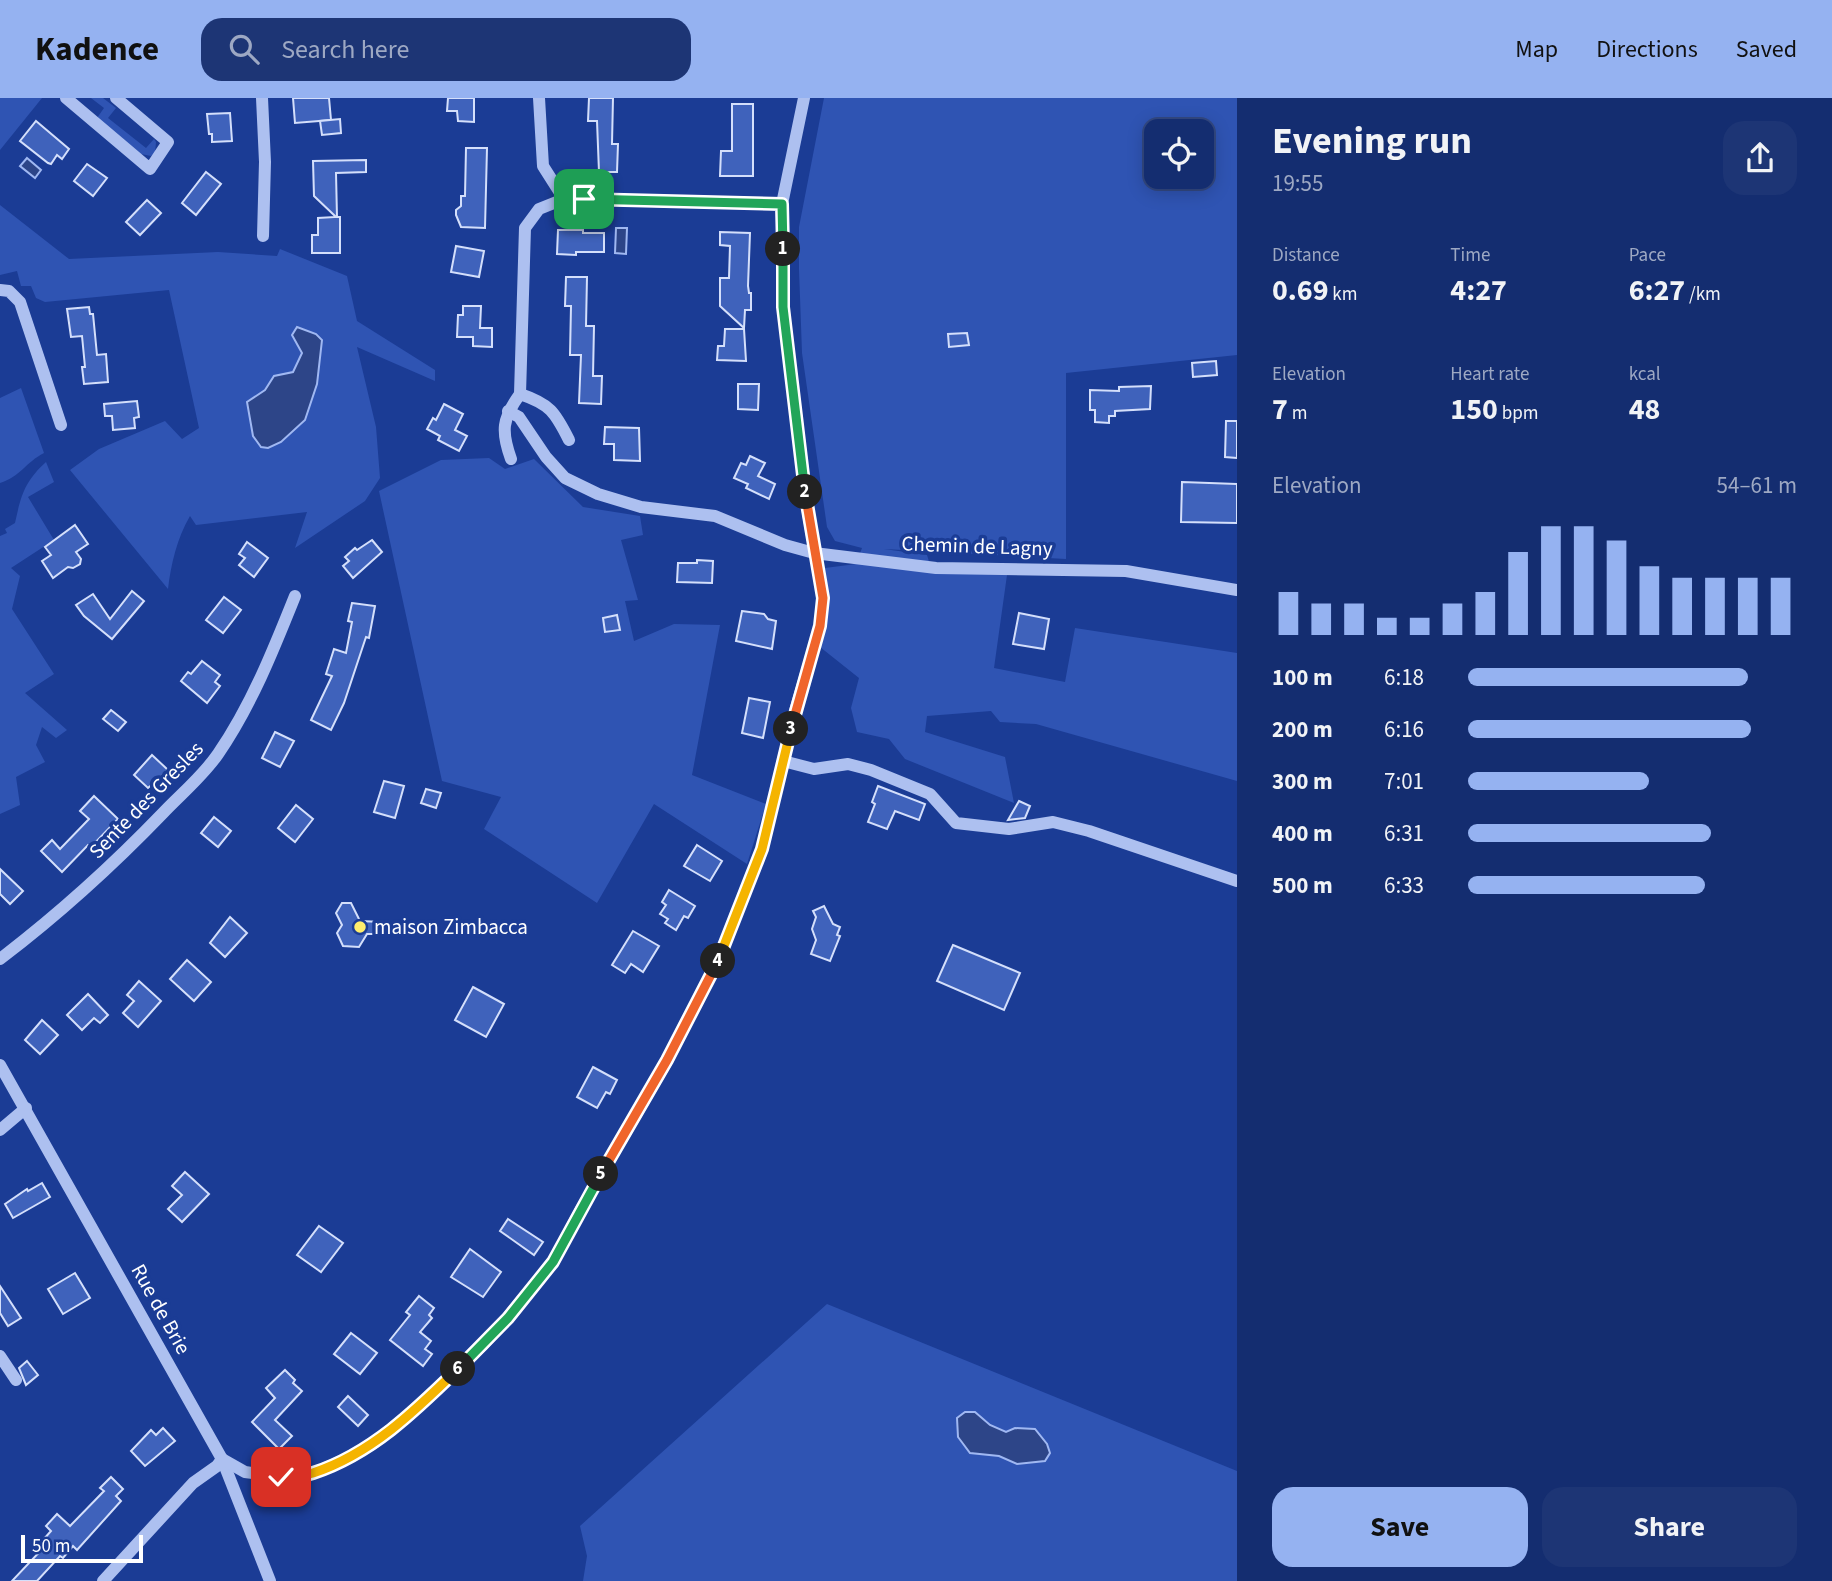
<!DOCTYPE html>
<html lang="en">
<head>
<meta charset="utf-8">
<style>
	:root { --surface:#142d70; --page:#1d3575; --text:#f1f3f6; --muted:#9da8c3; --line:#334983; --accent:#95b2f1 }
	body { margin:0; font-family:"Source Sans 3",sans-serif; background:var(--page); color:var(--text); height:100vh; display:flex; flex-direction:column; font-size:26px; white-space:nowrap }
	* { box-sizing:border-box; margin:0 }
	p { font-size:23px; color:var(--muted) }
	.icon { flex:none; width:38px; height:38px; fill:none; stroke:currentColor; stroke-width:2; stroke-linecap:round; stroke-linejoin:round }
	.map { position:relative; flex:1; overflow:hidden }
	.panel { display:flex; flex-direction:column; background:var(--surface); width:595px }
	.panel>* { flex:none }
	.fabs { position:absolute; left:1144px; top:21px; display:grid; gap:14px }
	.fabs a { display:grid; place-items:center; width:70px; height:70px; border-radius:14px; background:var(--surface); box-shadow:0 4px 18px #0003,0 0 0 2px var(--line); font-size:35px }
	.scale { position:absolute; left:21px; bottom:18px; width:122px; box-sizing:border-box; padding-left:7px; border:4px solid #fff; border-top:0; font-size:19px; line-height:24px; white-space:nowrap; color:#fff; -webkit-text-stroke:5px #1b3c95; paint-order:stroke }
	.pin { position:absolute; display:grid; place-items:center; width:60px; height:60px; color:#fff; margin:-30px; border-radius:14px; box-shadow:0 4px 10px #0006 }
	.km { position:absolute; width:35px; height:35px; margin:-18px; border-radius:50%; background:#222; color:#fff; font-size:19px; line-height:35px; text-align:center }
	.round { display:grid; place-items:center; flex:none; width:74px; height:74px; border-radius:21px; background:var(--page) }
	.head { display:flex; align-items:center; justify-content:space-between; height:119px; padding:0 35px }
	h1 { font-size:38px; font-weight:700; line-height:52px }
	.figures { display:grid; grid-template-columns:repeat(3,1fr); gap:10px; height:119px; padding:7px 35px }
	.figures div { display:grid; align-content:center }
	.figures b { font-size:30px; font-weight:700 }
	.figures small { font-size:19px; font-weight:400 }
	.figures p { font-size:19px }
	.chart { height:196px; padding:14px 35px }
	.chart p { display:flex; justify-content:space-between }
	.chart svg { width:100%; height:126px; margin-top:7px; stroke:var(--accent); stroke-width:6 }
	.cta { display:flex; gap:14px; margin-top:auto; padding:14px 35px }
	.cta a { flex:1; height:80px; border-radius:21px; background:var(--accent); color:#111; font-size:28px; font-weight:700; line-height:80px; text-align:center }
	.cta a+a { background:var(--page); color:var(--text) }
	ul { padding:0 35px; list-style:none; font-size:23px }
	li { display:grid; grid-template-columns:112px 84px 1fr; align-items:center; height:52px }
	li i { height:18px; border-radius:9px; background:var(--accent) }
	header { display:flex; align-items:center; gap:42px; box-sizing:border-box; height:98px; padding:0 35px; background:var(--accent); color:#111 }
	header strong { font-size:33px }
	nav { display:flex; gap:38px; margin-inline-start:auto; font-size:24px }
	.search { width:490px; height:63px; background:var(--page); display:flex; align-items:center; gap:18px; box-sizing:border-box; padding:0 24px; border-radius:21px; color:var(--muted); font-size:26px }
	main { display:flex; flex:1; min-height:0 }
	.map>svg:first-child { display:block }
	.green { fill:#2f54b3; fill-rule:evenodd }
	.water { fill:#2d4588; stroke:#a0b8f2; stroke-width:2 }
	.building { fill:#3f62bb; stroke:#d4dffb; stroke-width:2 }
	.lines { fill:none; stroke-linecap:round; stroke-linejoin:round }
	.minor { stroke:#adc0f0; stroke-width:12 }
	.split-1-casing { stroke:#fff; stroke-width:14 }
	.split-2-casing { stroke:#fff; stroke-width:14 }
	.split-3-casing { stroke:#fff; stroke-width:14 }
	.split-4-casing { stroke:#fff; stroke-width:14 }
	.split-5-casing { stroke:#fff; stroke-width:14 }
	.split-6-casing { stroke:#fff; stroke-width:14 }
	.split-7-casing { stroke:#fff; stroke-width:14 }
	.split-1 { stroke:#22a559; stroke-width:9 }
	.split-2 { stroke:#22a559; stroke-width:9 }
	.split-3 { stroke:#f0652b; stroke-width:9 }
	.split-4 { stroke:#f5b400; stroke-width:9 }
	.split-5 { stroke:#f0652b; stroke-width:9 }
	.split-6 { stroke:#22a559; stroke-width:9 }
	.split-7 { stroke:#f5b400; stroke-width:9 }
	.poi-dot { fill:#ffed6c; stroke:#1b3c95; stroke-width:2.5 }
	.labels { text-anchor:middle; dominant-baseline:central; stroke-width:7; stroke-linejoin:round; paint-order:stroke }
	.street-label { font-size:21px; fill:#fff; stroke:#1b3c95 }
	.poi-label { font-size:21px; fill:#fff; stroke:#1b3c95; text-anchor:start }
</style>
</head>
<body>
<header>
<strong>Kadence</strong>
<div class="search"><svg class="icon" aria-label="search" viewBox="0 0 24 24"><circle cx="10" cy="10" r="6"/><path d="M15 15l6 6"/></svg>Search here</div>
<nav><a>Map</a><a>Directions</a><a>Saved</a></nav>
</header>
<main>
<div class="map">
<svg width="1237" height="1483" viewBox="0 0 1237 1483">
	<rect width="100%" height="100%" fill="#1b3c95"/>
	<g class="green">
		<polygon points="0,0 42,0 0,52"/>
		<polygon points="91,0 103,0 116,10 108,20 146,50 154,41 156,44 155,55 151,58 141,56 97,20 104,10"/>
		<path d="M824,0H1237V257L1066,275V461L884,451L927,457L932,473L1007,477L994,570L1065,584L1075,530L1237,555V683L1036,626L1000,624L991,613L927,618L925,634L1005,659L1014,705L905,661L889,641L857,634L851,610L859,580L820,549L829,507L825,470L856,466L862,450L835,443L827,429L802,255L799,171V129ZM1157,33H1202V79H1157Z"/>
		<path d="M0,107L69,161L218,154L277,158L280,151L347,178L357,223L435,272V283L357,249L376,329L380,380L365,403L295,450L307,414L196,427L190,418C177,440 171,466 168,491L70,372L99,351L165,323L182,341L199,330L169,192L45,204L36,200L31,188H21L17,173L0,177Z"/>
		<path d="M21,290L44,355C26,364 20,379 0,385V300Z"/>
		<polygon points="489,360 505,371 534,361 583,409 640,418 643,437 621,442 638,502 625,503 634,543 674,526 720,527 692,677 766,706 747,766 654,706 597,805 484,731 501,699 442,683 379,393 441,362"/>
		<path d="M46,364L54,384L28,399L54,442L11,470L20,478L12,511L54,576L25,595L67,632L56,640L42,629L36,647L45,664L16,679L20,707L0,716V438L7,435L5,431L15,425C21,397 25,383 46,364Z"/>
		<polygon points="827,1206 1237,1373 1237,1483 583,1483 587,1458 580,1428"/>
	</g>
	<g class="water">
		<polygon points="27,60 41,72 35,80 20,68"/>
		<polygon points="616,130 627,130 626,156 615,155"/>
		<polygon points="297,229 316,236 322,242 317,286 305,322 281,344 268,350 261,349 253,338 247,304 265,292 274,278 293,274 302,255 292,237"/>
		<polygon points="965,1314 975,1314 990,1327 1006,1334 1015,1330 1035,1331 1047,1346 1050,1355 1045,1363 1017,1366 999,1358 970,1355 958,1339 957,1320"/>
	</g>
	<g class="building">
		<polygon points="293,0 329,0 331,22 295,25"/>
		<polygon points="448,0 474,0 474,24 458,23 457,13 447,13"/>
		<polygon points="589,0 613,0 612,46 618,46 617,74 599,74 597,23 588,23"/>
		<polygon points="732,6 753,6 753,78 720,78 721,53 732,53"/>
		<polygon points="230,15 232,43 212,44 212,36 209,36 207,16"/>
		<polygon points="340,21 341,35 322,37 320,23"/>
		<polygon points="36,23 69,51 62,61 57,57 51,66 48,65 20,43"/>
		<polygon points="466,50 487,50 485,130 461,129 456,117 456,112 461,108 461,98 465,98"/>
		<polygon points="366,62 366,74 336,75 337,119 340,119 340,155 312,155 312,137 318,137 318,120 336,119 314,98 313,63"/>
		<polygon points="87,66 107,80 93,98 74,83"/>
		<polygon points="206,74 221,86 196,117 182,105"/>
		<polygon points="147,102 161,115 140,137 126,124"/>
		<polygon points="558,132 583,132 583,135 604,135 604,154 576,154 576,157 557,156"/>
		<polygon points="720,134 750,135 748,188 749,195 751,195 751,212 745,212 744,230 720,208 720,180 729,180 730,148 720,147"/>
		<polygon points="456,148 484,153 479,179 451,174"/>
		<polygon points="566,179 587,179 586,228 594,228 593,278 602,278 601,306 579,305 581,257 570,257 571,208 565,208"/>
		<polygon points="463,208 481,208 480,230 492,230 492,249 473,248 473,239 457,239 458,217 463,217"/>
		<polygon points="89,209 90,216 93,216 97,257 106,256 108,284 84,286 82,269 85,269 82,238 71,239 67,211"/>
		<polygon points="725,231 744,231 746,263 717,262 718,248 724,248"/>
		<polygon points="967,235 969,247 949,249 948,236"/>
		<polygon points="1216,263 1217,277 1193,279 1192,265"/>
		<polygon points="738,286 759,286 758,312 738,311"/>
		<polygon points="1151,288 1150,311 1115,313 1115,318 1109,318 1109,325 1095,324 1095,312 1090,312 1090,292 1119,293 1119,289"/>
		<polygon points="137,303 139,319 134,320 135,330 113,332 112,318 105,318 104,306"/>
		<polygon points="444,306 463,316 455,332 467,338 459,353 438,342 440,338 427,331 433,320 436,322"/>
		<polygon points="1226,323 1237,323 1237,360 1225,359"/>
		<polygon points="605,329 639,330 640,363 614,362 614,346 604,346"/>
		<polygon points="750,358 765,365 758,378 775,386 769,401 746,390 748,386 734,380 741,365 746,367"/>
		<polygon points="1182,384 1237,386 1237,425 1181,424"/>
		<polygon points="75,427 88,446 76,454 81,461 80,466 73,470 68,469 53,480 42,463 51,457 45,449"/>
		<polygon points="372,442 382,454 353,480 343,468 349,463 345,459 355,450 357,452"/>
		<polygon points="247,444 268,460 254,479 239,467 245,460 239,456"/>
		<polygon points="697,462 713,463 712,485 677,484 678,465 697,465"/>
		<polygon points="132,493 144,503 112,541 84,518 76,507 93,496 110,521"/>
		<polygon points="224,499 241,512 223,535 206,522"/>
		<polygon points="352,505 375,508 369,540 366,539 344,605 331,632 311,622 332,578 326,576 334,551 346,555 352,524 348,523"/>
		<polygon points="742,513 764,516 768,521 776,523 772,551 736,543"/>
		<polygon points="1019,515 1049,521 1044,551 1013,546"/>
		<polygon points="617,517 620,532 605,534 603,520"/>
		<polygon points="202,563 220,577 215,584 220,588 207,605 181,583 188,574 191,576"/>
		<polygon points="749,600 770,604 763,640 742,635"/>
		<polygon points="111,612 126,624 118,633 103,621"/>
		<polygon points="275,634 294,643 280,669 262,660"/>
		<polygon points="152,657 168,672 148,690 134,677"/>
		<polygon points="384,683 404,688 395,720 374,714"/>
		<polygon points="878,688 925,706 919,722 895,713 887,731 868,724 875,706 872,704"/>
		<polygon points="426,691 441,695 436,710 421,705"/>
		<polygon points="94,698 118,721 91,749 88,747 62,774 41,753 52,742 60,751 89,721 80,713"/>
		<polygon points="1019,703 1030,708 1025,720 1008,722"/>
		<polygon points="296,707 313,721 295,744 278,730"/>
		<polygon points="214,719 231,733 218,749 201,735"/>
		<polygon points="697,747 722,763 710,783 684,768"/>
		<polygon points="0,771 23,793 10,806 0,796"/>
		<polygon points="669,792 695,808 688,820 684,818 676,832 665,825 668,821 660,816 666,807 662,804"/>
		<polygon points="342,805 351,805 360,823 381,824 373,836 367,836 359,849 343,848 337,835 342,827 336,815"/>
		<polygon points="824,808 833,826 840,829 837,837 840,838 830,863 811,856 816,842 812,831 816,819 813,813"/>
		<polygon points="230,819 247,835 225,859 210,845"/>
		<polygon points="633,833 659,848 643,874 631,866 625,875 612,867"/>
		<polygon points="953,847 1020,875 1004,912 937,883"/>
		<polygon points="187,862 211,884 194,903 170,881"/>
		<polygon points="139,883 161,903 138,929 123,915 134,903 127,897"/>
		<polygon points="473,889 504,906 486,939 455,922"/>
		<polygon points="88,896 108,917 100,925 94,920 82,932 67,917"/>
		<polygon points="42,922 58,937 40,956 25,942"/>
		<polygon points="593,969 617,982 610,996 606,994 597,1010 577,999"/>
		<polygon points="185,1074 209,1096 182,1124 168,1111 182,1097 172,1088"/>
		<polygon points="42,1085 50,1099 13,1120 5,1106 27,1091 28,1093"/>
		<polygon points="508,1121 543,1144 534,1157 500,1133"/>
		<polygon points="319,1128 343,1145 321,1174 297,1157"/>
		<polygon points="470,1151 501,1174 483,1199 451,1179"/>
		<polygon points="75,1175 90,1200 63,1216 48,1191"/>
		<polygon points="0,1188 21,1220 8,1228 0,1215"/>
		<polygon points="419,1198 434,1210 429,1217 432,1220 420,1234 431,1243 425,1251 432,1256 423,1268 390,1242 410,1217 406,1214"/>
		<polygon points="351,1235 377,1255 360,1276 334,1256"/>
		<polygon points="27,1263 38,1277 26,1287 19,1270"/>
		<polygon points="285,1272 295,1282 293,1285 302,1293 275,1322 292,1338 279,1351 252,1324 275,1300 266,1290"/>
		<polygon points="348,1298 368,1317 358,1328 338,1309"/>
		<polygon points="163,1330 175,1343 145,1368 131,1353 151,1332 156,1337"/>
		<polygon points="111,1379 123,1391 116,1398 121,1403 77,1452 73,1448 63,1460 60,1458 37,1483 12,1483 47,1446 43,1442 51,1433 46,1428 57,1416 70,1428 104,1393 100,1390"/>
	</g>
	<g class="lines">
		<g class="minor">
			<polyline points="66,0 150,71 168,44 116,0"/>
			<polyline points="262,0 265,64 263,138"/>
			<polyline points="539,0 543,68 564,101"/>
			<polyline points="0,192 9,193 20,204 61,327"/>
			<path d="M520,296C550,306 555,314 569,342"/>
			<polyline points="508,313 519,319 546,359 565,380 598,396 641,409 715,418 785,447 814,455 936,470 1126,473 1237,492"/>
			<path d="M511,361C501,333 502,321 520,296L525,130L539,111L564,101L782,106"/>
			<polyline points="783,663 814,671 848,666 871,672 930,696 956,725 1009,731 1053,724 1089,733 1237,783"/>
			<path d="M0,861C59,816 112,768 163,715C181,696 203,678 218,656C251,608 273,553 295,498"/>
			<polyline points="0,967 222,1361 270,1483"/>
			<polyline points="0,1032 26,1010"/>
			<polyline points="0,1258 16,1282"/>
			<polyline points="222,1361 245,1374 281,1379 311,1376 342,1363 374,1345 409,1317 482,1248 508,1219 553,1164 580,1113 667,963 719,860 762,751 795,613 820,528 823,500 808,415 783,209 782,106 804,0"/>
			<polyline points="103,1483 193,1385 217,1368 222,1361"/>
		</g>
	</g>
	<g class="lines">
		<defs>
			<polyline id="split-1" points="584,101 782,106 783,151"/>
			<polyline id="split-2" points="783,151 783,209 805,394"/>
			<polyline id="split-3" points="791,631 820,528 823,500 805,394"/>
			<polyline id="split-4" points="718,863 762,751 791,631"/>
			<polyline id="split-5" points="601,1076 667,962 718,863"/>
			<polyline id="split-6" points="458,1271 508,1220 553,1164 601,1076"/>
			<path id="split-7" d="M281,1379C291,1378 304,1378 313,1375C371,1356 415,1313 458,1271"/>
		</defs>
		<use href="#split-1" class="split-1-casing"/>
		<use href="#split-2" class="split-2-casing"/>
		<use href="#split-3" class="split-3-casing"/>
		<use href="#split-4" class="split-4-casing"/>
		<use href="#split-5" class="split-5-casing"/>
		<use href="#split-6" class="split-6-casing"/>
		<use href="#split-7" class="split-7-casing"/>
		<use href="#split-1" class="split-1"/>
		<use href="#split-2" class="split-2"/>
		<use href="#split-3" class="split-3"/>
		<use href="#split-4" class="split-4"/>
		<use href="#split-5" class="split-5"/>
		<use href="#split-6" class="split-6"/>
		<use href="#split-7" class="split-7"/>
	</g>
	<circle class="poi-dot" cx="360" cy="829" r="7"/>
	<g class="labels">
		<g class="street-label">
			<text transform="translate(977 448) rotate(2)">Chemin de Lagny</text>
			<text transform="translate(146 702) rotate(-46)">Sente des Gresles</text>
			<text transform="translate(161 1211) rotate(61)">Rue de Brie</text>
		</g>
		<g class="poi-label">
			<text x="374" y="829">maison Zimbacca</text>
		</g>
	</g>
</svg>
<div class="fabs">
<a><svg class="icon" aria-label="locate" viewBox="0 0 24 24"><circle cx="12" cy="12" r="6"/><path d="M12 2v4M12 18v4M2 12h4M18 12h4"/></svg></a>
</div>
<div class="scale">50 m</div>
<div class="pin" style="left:584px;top:101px;background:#1e9e55"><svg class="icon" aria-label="arrive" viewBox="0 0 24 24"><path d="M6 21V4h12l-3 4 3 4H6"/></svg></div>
<div class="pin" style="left:281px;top:1379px;background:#d93025"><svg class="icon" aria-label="check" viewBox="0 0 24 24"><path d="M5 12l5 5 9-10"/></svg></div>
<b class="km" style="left:783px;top:151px">1</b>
<b class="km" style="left:805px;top:394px">2</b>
<b class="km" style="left:791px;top:631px">3</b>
<b class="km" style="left:718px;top:863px">4</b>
<b class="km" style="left:601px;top:1076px">5</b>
<b class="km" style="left:458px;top:1271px">6</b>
</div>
<section class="panel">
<div class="head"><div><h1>Evening run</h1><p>19:55</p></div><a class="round"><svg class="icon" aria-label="share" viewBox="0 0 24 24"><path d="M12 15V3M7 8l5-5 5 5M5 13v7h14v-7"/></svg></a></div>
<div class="figures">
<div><p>Distance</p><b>0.69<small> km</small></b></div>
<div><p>Time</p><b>4:27</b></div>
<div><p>Pace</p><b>6:27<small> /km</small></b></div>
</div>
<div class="figures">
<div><p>Elevation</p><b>7<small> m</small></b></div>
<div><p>Heart rate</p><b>150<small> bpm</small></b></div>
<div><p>kcal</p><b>48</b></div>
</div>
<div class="chart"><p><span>Elevation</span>54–61 m</p>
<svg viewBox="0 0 160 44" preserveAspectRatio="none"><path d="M5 44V29M15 44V33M25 44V33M35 44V38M45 44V38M55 44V33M65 44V29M75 44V15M85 44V6M95 44V6M105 44V11M115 44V20M125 44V24M135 44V24M145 44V24M155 44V24"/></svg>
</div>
<ul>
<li><b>100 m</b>6:18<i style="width:85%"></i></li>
<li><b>200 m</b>6:16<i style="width:86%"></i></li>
<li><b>300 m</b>7:01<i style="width:55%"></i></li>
<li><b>400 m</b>6:31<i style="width:74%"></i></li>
<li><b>500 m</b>6:33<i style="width:72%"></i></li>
</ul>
<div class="cta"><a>Save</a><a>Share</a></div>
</section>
</main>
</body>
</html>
